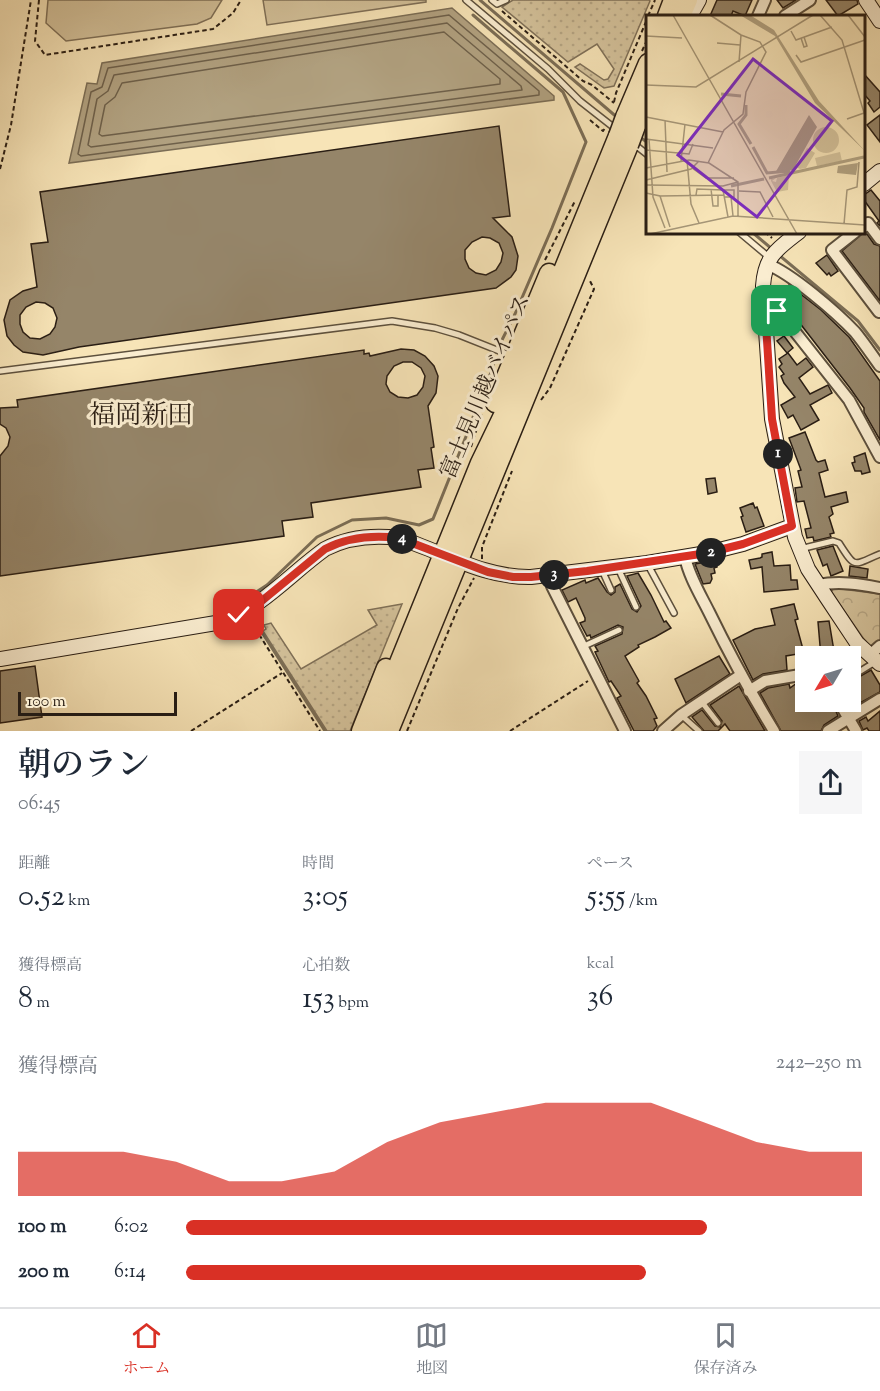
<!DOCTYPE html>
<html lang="ja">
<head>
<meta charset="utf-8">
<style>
	:root { --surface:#fff; --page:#f6f6f7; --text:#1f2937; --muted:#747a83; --line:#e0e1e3; --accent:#d93025 }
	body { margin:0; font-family:"Sorts Mill Goudy","Noto Serif JP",serif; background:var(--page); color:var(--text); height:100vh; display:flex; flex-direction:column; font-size:22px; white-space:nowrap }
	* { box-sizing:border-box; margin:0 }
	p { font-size:20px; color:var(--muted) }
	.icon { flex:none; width:33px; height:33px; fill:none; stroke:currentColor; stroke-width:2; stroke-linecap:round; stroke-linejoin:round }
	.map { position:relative; height:731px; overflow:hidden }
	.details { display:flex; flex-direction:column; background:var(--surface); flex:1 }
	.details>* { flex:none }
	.needle { width:39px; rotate:232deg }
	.buttons { position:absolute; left:795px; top:646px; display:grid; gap:12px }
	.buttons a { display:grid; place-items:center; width:66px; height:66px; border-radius:0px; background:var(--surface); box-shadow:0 6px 24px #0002; font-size:30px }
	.scale { position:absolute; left:18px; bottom:15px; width:159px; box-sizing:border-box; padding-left:6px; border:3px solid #2a1e14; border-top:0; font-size:16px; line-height:21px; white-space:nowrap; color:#2a1e14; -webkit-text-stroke:4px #faedd0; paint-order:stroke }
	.pin { position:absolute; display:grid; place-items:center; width:51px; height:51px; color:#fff; margin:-26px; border-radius:12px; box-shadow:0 3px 9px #0006 }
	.km { position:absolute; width:30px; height:30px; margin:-15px; border-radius:50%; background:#222; color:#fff; font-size:16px; line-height:30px; text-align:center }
	.round { display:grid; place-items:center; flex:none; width:63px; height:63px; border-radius:0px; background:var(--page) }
	.head { display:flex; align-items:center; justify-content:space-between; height:102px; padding:0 18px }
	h1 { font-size:33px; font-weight:600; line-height:45px }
	.stats { display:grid; grid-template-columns:repeat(3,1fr); gap:9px; height:102px; padding:6px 18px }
	.stats div { display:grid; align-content:center }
	.stats b { font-size:30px; font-weight:600 }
	.stats small { font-size:16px; font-weight:400 }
	.stats p { font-size:16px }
	.chart { height:168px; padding:12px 18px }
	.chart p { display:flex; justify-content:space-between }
	.chart svg { width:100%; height:108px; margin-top:6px; fill:var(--accent); opacity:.7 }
	ul { padding:0 18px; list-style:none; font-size:20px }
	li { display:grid; grid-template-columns:96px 72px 1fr; align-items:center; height:45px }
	li i { height:15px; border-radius:8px; background:var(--accent) }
	.dock { display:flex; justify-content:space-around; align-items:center; height:84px; border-top:2px solid var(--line); background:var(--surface); font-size:16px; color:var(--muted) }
	.dock a { display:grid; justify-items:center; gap:3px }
	.dock .current { color:var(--accent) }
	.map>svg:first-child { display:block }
	.grass { fill:url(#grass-dots); stroke:#7f7058; stroke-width:1.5 }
	.park { fill:url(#park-crowns); stroke:#7f7058; stroke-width:1.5 }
	.garden { fill:#d4c29b; stroke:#7f7058; stroke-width:1.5 }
	.water { fill:#b1a180; stroke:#7b6d55; stroke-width:1.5 }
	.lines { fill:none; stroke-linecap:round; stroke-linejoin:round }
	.shore { stroke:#6e604a; stroke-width:1.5 }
	.stream { stroke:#7b6d55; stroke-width:3 }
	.building { fill:#958569; stroke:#2a1e14; stroke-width:1.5; fill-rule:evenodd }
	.lane-casing { stroke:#5d503d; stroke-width:8 }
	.street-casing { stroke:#5d503d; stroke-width:14 }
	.secondary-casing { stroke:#2a1e14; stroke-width:16 }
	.highway-casing { stroke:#2a1e14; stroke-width:21 }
	.path { stroke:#2a1e14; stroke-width:2; stroke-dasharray:4.5 3; stroke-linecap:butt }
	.lane { stroke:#faedd0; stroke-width:5 }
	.street { stroke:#faedd0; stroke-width:10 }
	.secondary { stroke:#faedd0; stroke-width:14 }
	.highway { stroke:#f7e4b7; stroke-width:18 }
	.highway-bridge-casing { stroke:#2a1e14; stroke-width:21; stroke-linecap:butt }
	.highway-bridge { stroke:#f7e4b7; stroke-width:18 }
	.route-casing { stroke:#fff; stroke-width:12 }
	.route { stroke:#d93025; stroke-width:8 }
	.labels { text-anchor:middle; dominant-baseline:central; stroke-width:6; stroke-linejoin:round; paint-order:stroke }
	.street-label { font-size:22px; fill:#2a1e14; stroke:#faedd0 }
	.quarter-label { font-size:26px; fill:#2a1e14; stroke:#faedd0 }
	.inset-river { fill:none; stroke:#b1a180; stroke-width:3 }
	.inset-road { fill:none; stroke:#a59576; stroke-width:1.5 }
	.view { fill:#7b2cbf; fill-opacity:0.15; stroke:#7b2cbf; stroke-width:3 }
	.inset-edge { fill:none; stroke:#2a1e14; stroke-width:3 }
</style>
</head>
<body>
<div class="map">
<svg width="880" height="731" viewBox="0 0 880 731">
	<defs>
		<pattern id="grass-dots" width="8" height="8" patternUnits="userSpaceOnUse" patternTransform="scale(1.5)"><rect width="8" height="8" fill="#d4c29b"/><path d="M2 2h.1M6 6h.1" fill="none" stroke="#b6a685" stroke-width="1.8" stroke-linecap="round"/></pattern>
		<pattern id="park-crowns" width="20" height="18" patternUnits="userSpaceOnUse" patternTransform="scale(1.5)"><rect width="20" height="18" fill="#d4c29b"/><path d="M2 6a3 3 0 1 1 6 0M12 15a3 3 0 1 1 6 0" fill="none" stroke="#b6a685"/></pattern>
	</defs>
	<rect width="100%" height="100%" fill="#f7e4b7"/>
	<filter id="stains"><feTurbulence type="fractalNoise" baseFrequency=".00333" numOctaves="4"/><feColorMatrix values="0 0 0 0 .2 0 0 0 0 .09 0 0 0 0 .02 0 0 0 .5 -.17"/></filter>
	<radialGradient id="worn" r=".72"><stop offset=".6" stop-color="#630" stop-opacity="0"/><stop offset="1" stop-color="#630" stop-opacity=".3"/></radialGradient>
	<g class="grass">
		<polygon points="513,0 649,0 650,1 614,86 604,88 575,67 580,64 604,80 608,79 614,69 597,44 568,62 502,7"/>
		<polygon points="402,604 350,731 327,731 263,631 266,629 264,625 271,623 301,669 377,625 368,610"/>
	</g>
	<polygon class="park" points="834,588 880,594 880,642 873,648 868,645 831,592"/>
	<g class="garden">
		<polygon points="48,0 222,0 211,18 197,24 66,41 46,23"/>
		<polygon points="263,0 426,0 426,2 267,25"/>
	</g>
	<polygon class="water" points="452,8 554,96 554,100 69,163 87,83 97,84 102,63"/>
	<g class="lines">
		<g class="shore">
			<polygon points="449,15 539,91 539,95 81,156 78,154 91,92 102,87 108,68"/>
			<polygon points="447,23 521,86 522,90 91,147 88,145 97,99 108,91 114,75"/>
			<polygon points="444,32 500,79 500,84 102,136 99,134 105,105 115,97 122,83"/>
		</g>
		<g class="stream">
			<polyline points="480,0 619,119"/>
			<polyline points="473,15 563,92 586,142 552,228 515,314 502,340"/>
			<polyline points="640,137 648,143"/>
			<polyline points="752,232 772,249"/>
			<polyline points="779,255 858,321 880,350"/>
			<polyline points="252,595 267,585 317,537 352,520 386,518 419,525 433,519 471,424 478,401 490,375 495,359"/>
			<polyline points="263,634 325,731"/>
		</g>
	</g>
	<g class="building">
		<polygon points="717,0 752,0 745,16 733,11 731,16 710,16"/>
		<polygon points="777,0 796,0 783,8"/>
		<polygon points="826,0 857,0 858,4 838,16"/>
		<polygon points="864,74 880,92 880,107 874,112 868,103 870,101 864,94"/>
		<polygon points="880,115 880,142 867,125"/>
		<path d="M499,126L510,216L493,218L512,237L518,256L516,270L511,277L496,288L79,347L43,355L23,352L14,345L7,336L4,320L10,300L23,291L37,287L31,244L48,242L40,192ZM482,237L490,238L499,243L503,253L501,262L496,270L486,275L476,273L469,268L465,259V250L472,242ZM36,302L45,303L53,308L57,318L55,327L50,334L40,339L30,338L23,332L20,324V315L26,307Z"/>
		<polygon points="871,190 880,201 880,226 877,223 879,221 864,200 864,195"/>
		<polygon points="862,234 867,234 874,244 880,246 880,301 842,251"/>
		<polygon points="827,255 838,271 831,276 829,273 827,275 816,263"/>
		<polygon points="789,285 821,310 849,337 880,381 880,440 864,412 864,408 850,388 795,317 794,318 781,305 791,297 784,291"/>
		<polygon points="784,336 793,348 787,353 777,341"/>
		<path d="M401,349L414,350L425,356L434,366L438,376L436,393L428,406L434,447L431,448L434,468L418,470L421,487L311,503L313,517L282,521L284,536L0,576V456L8,446L10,437L6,428L0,424V408L18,407L17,400L364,350V354L369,353L370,356ZM403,362H412L421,368L425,376L423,387L417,395L408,398L398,397L390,392L386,384L387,376L394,366Z"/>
		<polygon points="788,353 797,365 806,358 813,367 799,378 810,394 828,385 832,393 810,405 819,420 801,430 793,415 788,418 781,405 795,397 784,383 781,376 784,374 779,367 782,364 779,359"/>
		<polygon points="805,432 816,460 818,462 825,460 828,470 819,473 825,497 846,492 848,502 831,507 833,514 829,517 834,533 830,534 831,537 814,541 813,537 807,538 805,529 811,528 804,501 797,502 795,488 802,487 798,471 801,470 789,438"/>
		<polygon points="865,453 870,472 862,474 861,471 855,471 852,463 855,462 854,457"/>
		<polygon points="715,478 717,492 708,494 706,479"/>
		<polygon points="753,503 755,508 757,507 764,526 746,532 741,517 743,516 740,508"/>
		<polygon points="833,546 843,571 831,576 827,564 823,566 817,550"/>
		<polygon points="772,552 774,566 790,565 791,580 797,580 798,589 764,592 762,567 751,569 749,560 760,558 762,557 762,554"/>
		<polygon points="716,560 717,567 714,568 715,573 711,574 712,579 710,583 703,584 695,564"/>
		<polygon points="850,566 868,569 867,578 849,576"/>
		<polygon points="638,573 651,595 664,622 666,621 671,628 655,637 638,645 639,647 625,656 639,681 637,683 646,696 657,718 654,719 657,726 653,731 634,731 617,698 621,696 611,681 609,682 595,652 598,651 595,646 622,634 623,627 618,625 591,638 590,635 587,636 580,623 585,621 585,618 576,598 568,602 562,590 585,580 586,583 598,578 607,592 611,595 615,592 615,587 620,584 632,609 637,612 641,606 627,576"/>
		<polygon points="794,604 798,619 795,620 804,653 786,656 787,670 763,674 753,680 733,640 755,629 775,625 771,609"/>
		<polygon points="829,621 835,657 821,657 818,622"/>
		<polygon points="719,656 730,674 686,703 675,679"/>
		<polygon points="35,666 42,717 0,723 0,671"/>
		<polygon points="871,670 880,685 880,692 851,708 848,702 850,702 850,682"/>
		<polygon points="806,682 806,702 832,702 838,716 824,725 821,731 781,731 760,693 768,688 789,684 790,688 797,683"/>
		<polygon points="739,686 765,731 730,731 725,724 718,731 704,731 692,717 702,710 715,726 720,727 722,721 710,705"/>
		<polygon points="880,711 880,731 869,731 867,728 863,730 859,721 866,717 868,721"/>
	</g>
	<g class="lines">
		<defs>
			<g id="lane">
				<polyline points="466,0 548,69 580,101 617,130"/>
				<polyline points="492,0 497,4 506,0"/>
				<polyline points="634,144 648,155"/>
				<polyline points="739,232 770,258"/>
				<polyline points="0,371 392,321 435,328 459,335 512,356"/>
				<path d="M800,549L833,541L839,543C856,570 853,565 880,554"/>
				<polyline points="648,565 674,613"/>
				<polyline points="618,568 636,607"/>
				<polyline points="602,570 611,590"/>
				<polyline points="582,647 619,630"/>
				<polyline points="851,677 875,662"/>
				<polyline points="701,701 718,723"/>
				<polyline points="681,715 699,731"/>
			</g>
			<g id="street">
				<polyline points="758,16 765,0"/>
				<polyline points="785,16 810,0"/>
				<polyline points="864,227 868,223 880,239"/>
				<polyline points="855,232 832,250 879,312"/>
				<path d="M767,264C792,274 836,312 855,332C864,343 872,355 880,366"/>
				<polyline points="765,309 772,309 781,314 849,400 880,457"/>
				<path d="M685,557C689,576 700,594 709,612C729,653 750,692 774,731"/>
				<polyline points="549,575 552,586 625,731"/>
				<path d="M818,585C839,581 859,584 880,588"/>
				<polyline points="870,655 880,646"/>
				<polyline points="749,691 765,681 806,674"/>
				<polyline points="839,702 856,731"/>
				<polyline points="663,731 681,715 741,675"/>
				<polyline points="828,731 880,699"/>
			</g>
			<g id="secondary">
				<polyline points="866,0 880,21"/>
				<polyline points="690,16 699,0"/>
				<polyline points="864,184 880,171"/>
				<path d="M799,232C777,249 765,256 763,286L772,419L795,537L808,569L827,598L857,643L880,664"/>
				<path d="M0,659L222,622C264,606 290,574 325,549C348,537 374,535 399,538C443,552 484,578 531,577L647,563L707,553L743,544L792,526"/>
			</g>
			<g id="highway">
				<polyline points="667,16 673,0"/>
				<polyline points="681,16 688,0"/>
				<polyline points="625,117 648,63"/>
				<polyline points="636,126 648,98"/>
				<polyline points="495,403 549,273"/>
				<polyline points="361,731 386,668"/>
				<polyline points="374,731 389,696 394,675 480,463 508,405 618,136"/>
				<polyline points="389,731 629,145"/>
			</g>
		</defs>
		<use href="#lane" class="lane-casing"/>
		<use href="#street" class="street-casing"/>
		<use href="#secondary" class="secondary-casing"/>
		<use href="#highway" class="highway-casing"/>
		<g class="path">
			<polyline points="39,0 35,41 45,55 213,29 233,13 241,0"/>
			<polyline points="502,11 583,81 592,85 614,103"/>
			<polyline points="648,16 655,0"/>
			<polyline points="642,51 648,38"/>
			<polyline points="614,102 616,93 648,17"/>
			<polyline points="590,120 603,131 605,128"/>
			<polyline points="0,169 11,125 31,0"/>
			<polyline points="765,232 772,238"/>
			<polyline points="545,260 575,201"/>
			<polyline points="541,400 550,388 594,289 590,281"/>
			<polyline points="471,447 483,409"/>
			<polyline points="482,559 482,547 512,471"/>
			<polyline points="254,621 255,628 320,731"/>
			<polyline points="191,731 282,673"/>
			<polyline points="407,731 458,608 474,578"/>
			<polyline points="510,731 588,681"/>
		</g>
		<use href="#lane" class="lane"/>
		<use href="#street" class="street"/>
		<use href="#secondary" class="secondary"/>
		<use href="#highway" class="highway"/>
		<defs>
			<g id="highway-bridge">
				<polyline points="618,136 625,117"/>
				<polyline points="629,145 636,126"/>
			</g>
		</defs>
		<use href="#highway-bridge" class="highway-bridge-casing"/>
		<use href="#highway-bridge" class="highway-bridge"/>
	</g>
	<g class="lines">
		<defs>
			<path id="route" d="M239,615L258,604L325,549C348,537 374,535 399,538L488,572L513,577H531L587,571L707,553L743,544L792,526L772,419L765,309L777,311"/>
		</defs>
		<use href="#route" class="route-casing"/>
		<use href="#route" class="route"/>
	</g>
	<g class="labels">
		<g class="street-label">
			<text transform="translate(487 387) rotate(-67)">富士見川越バイパス</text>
		</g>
		<g class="quarter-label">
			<text x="141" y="416">福岡新田</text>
		</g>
	</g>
	<g transform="translate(646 15)">
		<rect width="219" height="219" fill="#f7e4b7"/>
		<path d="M143,160L142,175L131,177L125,166V164L130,163L126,166L130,167L131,163Z" fill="#d4c29b"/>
		<path d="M167 125a13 13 0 1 1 26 0a13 13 0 1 1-26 0ZM161,133L169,138L160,153L154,154L150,152ZM194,137L196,146L171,151L169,143Z" fill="#d4c29b"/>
		<path d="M94,0H104L128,15L173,86L219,136L169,88L129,21ZM163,100L171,112L147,155L129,158ZM212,148L210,160L191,158L192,151Z" fill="#b1a180"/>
		<path class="inset-river" d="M75,79L95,81M100,90V100L93,109L105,129M107,132L121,158L144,156M123,163L218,142M85,171L118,164"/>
		<path class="inset-road" d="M27,0L151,219M174,0L196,25L219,101M202,0L219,22M145,16L150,25L186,12M0,21L36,23M155,23L158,32L161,31L158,22M71,28L94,30M150,40L155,47L219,25M93,47L95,20M0,70L50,72L167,0M0,102L77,117M201,104L218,98M19,105L21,157M0,124L67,133M3,124L7,182L19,213M0,135L43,139L47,129M41,145L45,189L53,208M35,146L39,109M62,148L78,115L97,99L100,77L120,37L114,27L95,20L64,0M0,153L43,145L63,148L92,167V201M46,153L60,163H88M0,165L45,154L53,146M0,170L77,171L92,167M65,174L67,191H72V180M78,175H88V182H78M93,176L114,177L127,202M0,178L14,181L24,212M50,180L51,174L77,175L82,202M14,181L78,180M85,182L87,201M198,209L201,175L211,172L213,147M4,219L87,201L219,210"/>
		<path class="view" d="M107,44L186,106L111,202L32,140Z"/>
		<rect width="219" height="219" class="inset-edge"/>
	</g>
	<rect width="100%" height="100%" filter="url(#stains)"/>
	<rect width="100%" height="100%" fill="url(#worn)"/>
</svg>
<div class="buttons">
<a><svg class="needle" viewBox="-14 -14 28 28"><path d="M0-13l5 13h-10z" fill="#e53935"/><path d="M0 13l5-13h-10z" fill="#747a83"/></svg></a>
</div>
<div class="scale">100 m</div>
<div class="pin" style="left:777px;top:311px;background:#1e9e55"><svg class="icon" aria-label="arrive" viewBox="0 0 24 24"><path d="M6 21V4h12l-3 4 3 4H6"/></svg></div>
<div class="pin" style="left:239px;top:615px;background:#d93025"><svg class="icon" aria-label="check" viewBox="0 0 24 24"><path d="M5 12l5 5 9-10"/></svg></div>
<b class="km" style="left:778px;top:454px">1</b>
<b class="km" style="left:711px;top:553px">2</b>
<b class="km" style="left:554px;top:575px">3</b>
<b class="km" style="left:402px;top:539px">4</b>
</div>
<section class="details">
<div class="head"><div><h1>朝のラン</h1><p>06:45</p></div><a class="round"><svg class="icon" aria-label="share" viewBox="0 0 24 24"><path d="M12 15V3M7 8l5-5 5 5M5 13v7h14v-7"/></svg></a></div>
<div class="stats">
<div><p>距離</p><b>0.52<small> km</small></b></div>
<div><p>時間</p><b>3:05</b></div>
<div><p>ペース</p><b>5:55<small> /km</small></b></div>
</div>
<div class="stats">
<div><p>獲得標高</p><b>8<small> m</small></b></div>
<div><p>心拍数</p><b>153<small> bpm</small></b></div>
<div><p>kcal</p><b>36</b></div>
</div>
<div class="chart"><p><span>獲得標高</span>242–250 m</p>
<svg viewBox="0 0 160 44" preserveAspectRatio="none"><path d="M0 44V26L10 26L20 26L30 30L40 38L50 38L60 34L70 22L80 14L90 10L100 6L110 6L120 6L130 14L140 22L150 26L160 26V44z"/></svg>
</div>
<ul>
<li><b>100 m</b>6:02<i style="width:77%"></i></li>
<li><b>200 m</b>6:14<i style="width:68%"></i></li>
</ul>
</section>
<nav class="dock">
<a class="current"><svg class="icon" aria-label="home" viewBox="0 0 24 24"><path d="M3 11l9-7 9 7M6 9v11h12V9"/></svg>ホーム</a>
<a><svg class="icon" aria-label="map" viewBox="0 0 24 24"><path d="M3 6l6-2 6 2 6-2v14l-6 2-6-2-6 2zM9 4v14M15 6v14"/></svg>地図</a>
<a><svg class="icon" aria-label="saved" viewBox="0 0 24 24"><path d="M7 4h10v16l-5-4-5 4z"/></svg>保存済み</a>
</nav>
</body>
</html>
